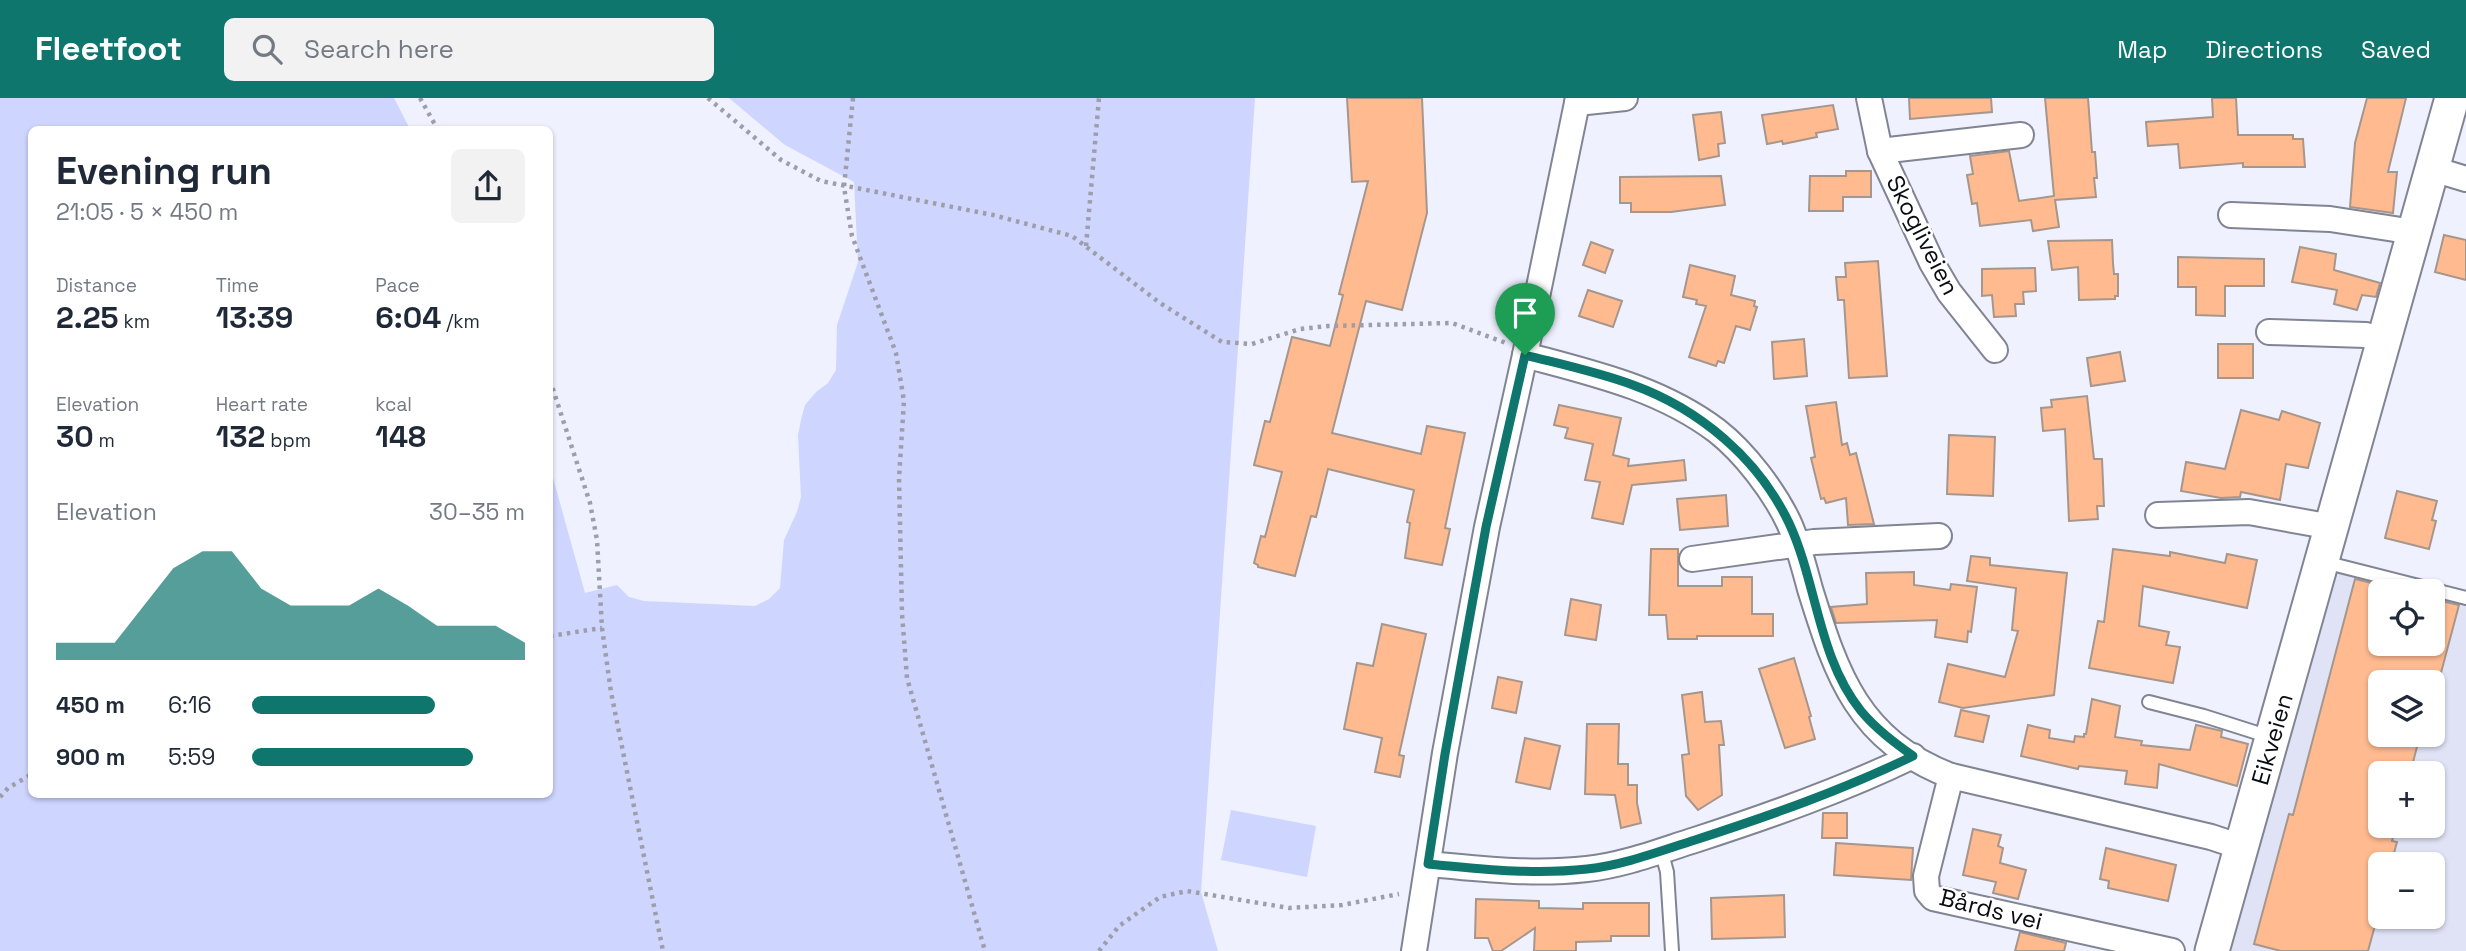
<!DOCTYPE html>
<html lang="en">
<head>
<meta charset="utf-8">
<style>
	:root { --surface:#fff; --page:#f2f2f3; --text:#1f2937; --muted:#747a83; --accent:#0f766e }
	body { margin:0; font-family:"Space Grotesk",sans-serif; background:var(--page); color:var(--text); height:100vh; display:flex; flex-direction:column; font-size:26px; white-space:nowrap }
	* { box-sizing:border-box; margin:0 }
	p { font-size:23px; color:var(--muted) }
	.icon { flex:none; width:38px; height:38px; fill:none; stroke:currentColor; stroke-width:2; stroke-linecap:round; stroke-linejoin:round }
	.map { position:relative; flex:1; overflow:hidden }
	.sheet { position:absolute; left:28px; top:28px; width:525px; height:672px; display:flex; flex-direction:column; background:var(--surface); border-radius:10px; box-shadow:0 2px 5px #0004 }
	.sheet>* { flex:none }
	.tools { position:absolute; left:2368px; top:481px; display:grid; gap:14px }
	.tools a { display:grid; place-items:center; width:77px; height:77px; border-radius:10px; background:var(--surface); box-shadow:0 2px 5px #0004; font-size:35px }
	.pin { position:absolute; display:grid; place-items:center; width:60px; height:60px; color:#fff; margin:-72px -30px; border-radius:50% 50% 50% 0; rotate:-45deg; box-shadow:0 0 7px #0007 }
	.pin .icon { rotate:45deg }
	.round { display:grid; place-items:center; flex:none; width:74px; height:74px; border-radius:10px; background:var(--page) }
	.summary { display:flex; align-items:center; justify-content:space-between; height:119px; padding:0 28px }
	h1 { font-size:38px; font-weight:800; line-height:52px }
	.metrics { display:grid; grid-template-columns:repeat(3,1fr); gap:10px; height:119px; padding:7px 28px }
	.metrics div { display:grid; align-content:center }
	.metrics b { font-size:30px; font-weight:800 }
	.metrics small { font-size:19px; font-weight:400 }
	.metrics p { font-size:19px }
	.chart { height:196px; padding:14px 28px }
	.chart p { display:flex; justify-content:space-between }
	.chart svg { width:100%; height:126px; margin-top:7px; fill:var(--accent); opacity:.7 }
	ul { padding:0 28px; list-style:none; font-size:23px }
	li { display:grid; grid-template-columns:112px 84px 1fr; align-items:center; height:52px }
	li i { height:18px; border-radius:9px; background:var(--accent) }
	header { display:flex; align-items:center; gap:42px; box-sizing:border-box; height:98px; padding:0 35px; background:var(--accent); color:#fff }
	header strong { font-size:33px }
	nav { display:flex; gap:38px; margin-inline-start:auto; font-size:24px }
	.search { width:490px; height:63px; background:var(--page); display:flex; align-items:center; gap:18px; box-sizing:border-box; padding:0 24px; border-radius:10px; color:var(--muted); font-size:26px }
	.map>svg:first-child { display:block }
	.built { fill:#e0e3f6; fill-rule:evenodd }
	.green { fill:#ced5ff }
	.building { fill:#ffba90; stroke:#a6968c; stroke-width:2 }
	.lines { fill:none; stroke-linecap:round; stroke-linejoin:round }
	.lane-casing { stroke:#818493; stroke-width:16 }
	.street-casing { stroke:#818493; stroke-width:28 }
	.secondary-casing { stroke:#818493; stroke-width:37 }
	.path { stroke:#9d9ea9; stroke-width:4.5; stroke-dasharray:3.5 5; stroke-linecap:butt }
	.lane { stroke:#fff; stroke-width:12 }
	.street { stroke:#fff; stroke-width:24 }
	.secondary { stroke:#fff; stroke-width:33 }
	.route-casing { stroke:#fff; stroke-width:14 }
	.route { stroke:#0f766e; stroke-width:9 }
	.labels { text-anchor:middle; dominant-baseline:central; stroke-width:5; stroke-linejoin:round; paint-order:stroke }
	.street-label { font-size:24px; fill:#0b0c11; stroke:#fff }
</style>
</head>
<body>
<header>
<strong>Fleetfoot</strong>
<div class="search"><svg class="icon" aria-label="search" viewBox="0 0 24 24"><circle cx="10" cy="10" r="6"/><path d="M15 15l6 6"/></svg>Search here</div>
<nav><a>Map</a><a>Directions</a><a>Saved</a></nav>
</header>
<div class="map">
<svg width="2466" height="853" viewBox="0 0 2466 853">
	<rect width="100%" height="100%" fill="#eff1ff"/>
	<path class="built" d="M2327,470L2413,493L2380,494V546H2432L2433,499L2466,508V853H2221ZM2380,584H2432V637H2380ZM2380,676H2432V728H2380ZM2380,766H2432V819H2380Z"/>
	<g class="green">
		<polygon points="0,0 394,0 410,31 32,32 32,696 550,696 550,369 585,495 617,487 629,499 644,503 755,508 769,501 780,490 784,442 797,414 801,399 798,337 801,322 805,307 816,294 828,285 836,272 837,227 858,164 854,84 785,47 729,0 1255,0 1201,794 1218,853 0,853"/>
		<polygon points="1231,712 1316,728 1307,779 1221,762"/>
	</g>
	<g class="building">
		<polygon points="1347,0 1422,0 1427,115 1402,212 1366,203 1332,335 1421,356 1427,328 1465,335 1445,430 1450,431 1442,467 1405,460 1410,425 1407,424 1414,392 1328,371 1316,419 1311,418 1295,478 1258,469 1258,467 1254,465 1261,438 1265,439 1282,374 1254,367 1265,323 1270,324 1292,239 1330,248 1343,197 1339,196 1368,83 1352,84"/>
		<polygon points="1909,0 1991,0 1992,14 1910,21"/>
		<polygon points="2045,0 2088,0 2092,54 2095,54 2097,80 2094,80 2096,99 2055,102 2059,129 2033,133 2031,122 1980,128 1977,105 1972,106 1967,77 1973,76 1970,58 2009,53 2019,103 2054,98"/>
		<polygon points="2212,0 2236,0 2238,37 2293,37 2293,41 2303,41 2305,69 2243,69 2243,65 2180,70 2178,46 2148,48 2146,24 2213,19"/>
		<polygon points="2367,0 2406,0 2388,74 2397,74 2393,115 2350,109 2355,45"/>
		<polygon points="1833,7 1838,31 1816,35 1817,39 1783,46 1782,43 1767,46 1762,17"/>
		<polygon points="1721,14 1725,45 1718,46 1719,58 1699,62 1693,17"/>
		<polygon points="1846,73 1871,73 1871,99 1843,99 1843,113 1809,113 1810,78 1846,78"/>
		<polygon points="1721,78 1725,107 1671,114 1631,114 1631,105 1620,105 1620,79"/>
		<polygon points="2444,137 2466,142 2466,182 2435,174"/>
		<polygon points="2112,142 2113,165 2114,176 2118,176 2118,198 2115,198 2115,201 2079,202 2078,169 2052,172 2048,143"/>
		<polygon points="1591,144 1613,152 1605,175 1583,167"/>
		<polygon points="2300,149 2336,156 2334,172 2380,185 2376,199 2362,197 2357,212 2334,206 2337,192 2292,184"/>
		<polygon points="2178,159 2264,161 2264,188 2225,188 2225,218 2196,217 2196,189 2178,189"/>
		<polygon points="1878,163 1887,278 1849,280 1844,202 1838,202 1836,179 1846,179 1845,165"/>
		<polygon points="1690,167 1735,178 1731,197 1755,203 1754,208 1757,209 1750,232 1736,228 1724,265 1718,263 1716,268 1689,259 1706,208 1696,206 1697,202 1683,199"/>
		<polygon points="2035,170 2036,193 2023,194 2024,206 2015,206 2016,218 1994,219 1992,197 1982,198 1982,171"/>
		<polygon points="1588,192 1622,203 1613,229 1579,218"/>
		<polygon points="1804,241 1807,278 1774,281 1772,244"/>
		<rect x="2218" y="246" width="35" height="34"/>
		<polygon points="2120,254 2125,283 2091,288 2087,260"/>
		<polygon points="2087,298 2094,361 2102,361 2104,408 2097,408 2098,421 2069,423 2065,331 2043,333 2041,310 2052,309 2051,302"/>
		<polygon points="1836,304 1842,347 1847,345 1850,357 1856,355 1874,426 1848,427 1846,400 1826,405 1824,400 1821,401 1811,360 1815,359 1806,308"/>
		<polygon points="1559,307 1621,320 1613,357 1629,361 1628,368 1684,362 1686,382 1632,387 1623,426 1592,420 1600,384 1585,382 1593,346 1565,340 1568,330 1554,327"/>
		<polygon points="2241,312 2279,322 2282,313 2320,325 2308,370 2286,366 2280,402 2241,394 2240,399 2221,400 2181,393 2186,364 2225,371"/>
		<polygon points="1949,337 1995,339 1993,398 1947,396"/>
		<polygon points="2397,393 2437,403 2432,422 2436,423 2429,451 2385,440"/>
		<polygon points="1726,397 1728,428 1680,432 1677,401"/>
		<polygon points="1651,451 1678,451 1678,488 1722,488 1722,479 1752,479 1752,516 1773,516 1773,538 1697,538 1697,541 1668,541 1666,517 1649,517"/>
		<polygon points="2113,451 2170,458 2170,454 2225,465 2227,456 2257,462 2247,510 2143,488 2139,528 2169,534 2166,547 2180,549 2173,585 2089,570 2098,523 2104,524"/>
		<polygon points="1971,458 1990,460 1990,467 2067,475 2054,597 1963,610 1939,604 1948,566 2005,579 2018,533 2012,532 2016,490 1967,483"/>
		<polygon points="1914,474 1914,487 1950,492 1951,486 1977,489 1971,534 1968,533 1967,544 1935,539 1937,522 1836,525 1831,509 1867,506 1866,475"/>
		<polygon points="2355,481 2380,487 2380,546 2432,546 2432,501 2459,507 2438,586 2380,584 2380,637 2420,637 2410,676 2380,676 2380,728 2396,728 2392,743 2397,744 2391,766 2380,766 2380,809 2368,853 2281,853 2254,846 2289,716 2293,717"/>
		<polygon points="1571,501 1601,507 1596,542 1565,537"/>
		<polygon points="1382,526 1426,536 1399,657 1404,658 1400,679 1375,674 1382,640 1344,631 1357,565 1373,568"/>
		<polygon points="1794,560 1811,618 1809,619 1815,641 1785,650 1759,571"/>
		<polygon points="1498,579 1522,584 1516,615 1492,610"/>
		<polygon points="1702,594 1705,624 1721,623 1724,647 1719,647 1722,697 1698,712 1686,698 1682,657 1689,656 1682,597"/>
		<polygon points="2092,601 2120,608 2115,639 2142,643 2141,647 2190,652 2196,627 2222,633 2221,639 2248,646 2237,688 2159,666 2157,690 2125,686 2127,673 2079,668 2078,671 2021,658 2028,627 2050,632 2049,640 2074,644 2075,638 2084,639 2084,636 2086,636"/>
		<polygon points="1961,612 1989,618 1983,644 1955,638"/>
		<polygon points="1587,626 1619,626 1618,666 1628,666 1628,687 1637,687 1637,705 1641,725 1621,730 1615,697 1585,696"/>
		<polygon points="1525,640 1560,648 1550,691 1516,684"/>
		<polygon points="1823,715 1847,715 1847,740 1822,740"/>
		<polygon points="1973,731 2001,737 1998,748 2003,750 2000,765 2026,772 2018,801 1993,795 1996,784 1963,777"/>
		<polygon points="1836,745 1913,750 1911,782 1834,777"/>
		<polygon points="2106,750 2176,767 2168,803 2108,790 2109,783 2100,781"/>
		<polygon points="1784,797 1785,839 1712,841 1711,800"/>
		<polygon points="1476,801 1539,803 1539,810 1583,811 1583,805 1649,805 1649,838 1611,838 1611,843 1576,844 1576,853 1534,853 1535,830 1501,853 1493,853 1488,840 1475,840"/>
		<polygon points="2020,834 2066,845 2064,853 2015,853"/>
	</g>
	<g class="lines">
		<defs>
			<g id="lane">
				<polyline points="2324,464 2466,500"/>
				<polyline points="2149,604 2204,618 2270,639"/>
				<polyline points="1661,752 1667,774 1672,853"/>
			</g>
			<g id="street">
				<polyline points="1869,0 1880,53 1932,165 1949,194 1995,252"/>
				<polyline points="1577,5 1625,0"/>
				<polyline points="1880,53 2021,37"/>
				<polyline points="2433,71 2466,81"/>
				<polyline points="2231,117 2330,121 2414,134"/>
				<polyline points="2269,234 2366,237 2384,244"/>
				<polyline points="1525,257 1578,0"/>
				<polyline points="2158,417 2249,414 2332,429"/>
				<polyline points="1692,461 1814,444 1939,438"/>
				<polyline points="1951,678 1926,778 1927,793 1933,800 2172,853"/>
				<path d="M1428,766C1481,771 1534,777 1587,771C1624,767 1660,753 1695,742C1769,718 1843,692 1913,658"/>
				<path d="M1414,853L1445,655L1487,429L1525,257C1592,275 1660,290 1717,333C1744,354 1774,393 1789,425C1798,445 1804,469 1810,491C1837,578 1858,642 1951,678L2211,739L2241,749"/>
			</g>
			<polyline id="secondary" points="2212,853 2452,0"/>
		</defs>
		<use href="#lane" class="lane-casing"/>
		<use href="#street" class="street-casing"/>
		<use href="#secondary" class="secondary-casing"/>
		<g class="path">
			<polyline points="420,0 438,32"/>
			<polyline points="708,0 781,62 821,83 993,117 1072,138 1160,205 1222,244 1252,246 1300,231 1328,228 1452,225 1506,245"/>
			<polyline points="853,0 844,89 852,138 896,255 904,303 899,380 902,516 907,580 985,853"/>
			<polyline points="1086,148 1099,0"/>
			<polyline points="550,282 590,405 597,442 602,530 611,594 663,853"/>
			<polyline points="550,538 602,530"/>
			<polyline points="0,699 8,690 32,676"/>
			<polyline points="1099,853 1119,828 1160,799 1187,793 1289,810 1342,807 1399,796"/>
		</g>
		<use href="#lane" class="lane"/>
		<use href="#street" class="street"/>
		<use href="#secondary" class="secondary"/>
	</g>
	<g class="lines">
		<defs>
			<path id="route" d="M1525,257C1560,266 1598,274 1633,287C1699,311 1758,360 1789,425C1817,485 1818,560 1861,613C1876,631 1895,645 1913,658C1843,692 1769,718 1695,742C1660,753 1624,767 1587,771C1534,777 1481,771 1428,766L1445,656L1486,429Z"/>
		</defs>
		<use href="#route" class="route-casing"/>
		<use href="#route" class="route"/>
	</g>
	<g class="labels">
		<g class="street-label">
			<text transform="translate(1923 137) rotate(63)">Skogliveien</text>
			<text transform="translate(2272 641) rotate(-74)">Eikveien</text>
			<text transform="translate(1991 811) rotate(14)">Bårds vei</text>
		</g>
	</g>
</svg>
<div class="tools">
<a><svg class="icon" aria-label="locate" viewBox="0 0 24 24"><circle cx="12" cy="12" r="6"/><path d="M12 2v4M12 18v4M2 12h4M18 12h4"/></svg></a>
<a><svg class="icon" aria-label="layers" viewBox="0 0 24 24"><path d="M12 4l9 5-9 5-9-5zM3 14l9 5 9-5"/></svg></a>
<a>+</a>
<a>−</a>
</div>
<div class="pin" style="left:1525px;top:257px;background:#1e9e55"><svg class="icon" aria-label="arrive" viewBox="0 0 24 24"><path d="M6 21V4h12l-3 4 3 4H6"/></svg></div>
<section class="sheet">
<div class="summary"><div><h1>Evening run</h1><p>21:05 · 5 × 450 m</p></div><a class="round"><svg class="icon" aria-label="share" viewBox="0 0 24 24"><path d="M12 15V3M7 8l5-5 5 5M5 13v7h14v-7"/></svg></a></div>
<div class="metrics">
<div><p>Distance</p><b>2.25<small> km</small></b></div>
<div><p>Time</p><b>13:39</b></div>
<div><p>Pace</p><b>6:04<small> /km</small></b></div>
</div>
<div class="metrics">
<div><p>Elevation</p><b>30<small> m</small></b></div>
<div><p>Heart rate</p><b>132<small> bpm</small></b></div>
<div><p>kcal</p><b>148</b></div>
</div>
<div class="chart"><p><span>Elevation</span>30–35 m</p>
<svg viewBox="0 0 160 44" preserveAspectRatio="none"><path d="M0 44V38L10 38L20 38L30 25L40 12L50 6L60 6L70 19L80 25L90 25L100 25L110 19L120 25L130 32L140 32L150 32L160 38V44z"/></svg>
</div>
<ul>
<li><b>450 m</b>6:16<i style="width:67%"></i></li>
<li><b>900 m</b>5:59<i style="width:81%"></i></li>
</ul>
</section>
</div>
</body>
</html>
